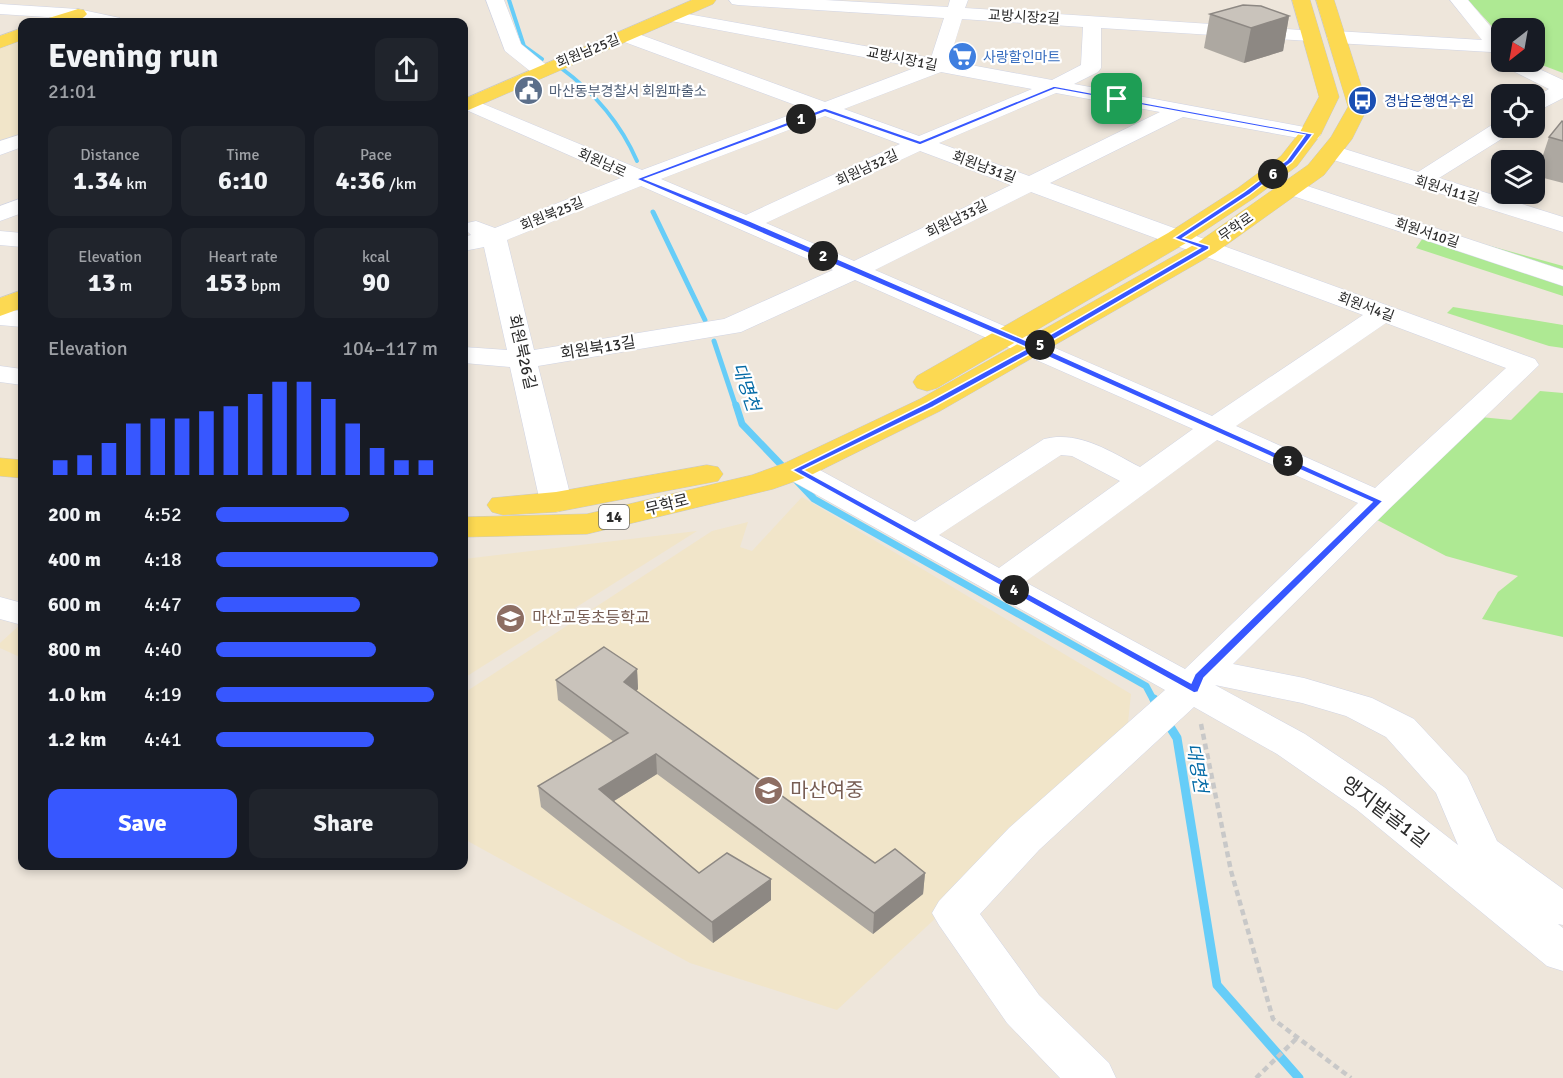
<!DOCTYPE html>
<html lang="en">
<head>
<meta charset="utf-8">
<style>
	:root { --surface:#171b24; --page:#20242c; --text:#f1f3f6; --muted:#9ea1a6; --accent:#3757ff }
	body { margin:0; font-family:Signika,"Noto Sans KR",sans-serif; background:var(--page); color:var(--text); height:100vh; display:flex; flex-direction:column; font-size:22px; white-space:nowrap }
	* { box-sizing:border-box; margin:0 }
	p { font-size:20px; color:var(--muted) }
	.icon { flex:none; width:33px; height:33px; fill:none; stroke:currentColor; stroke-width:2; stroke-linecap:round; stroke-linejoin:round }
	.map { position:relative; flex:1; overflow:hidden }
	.panel { position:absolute; left:18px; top:18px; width:450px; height:852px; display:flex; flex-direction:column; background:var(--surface); border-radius:12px; box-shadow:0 3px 9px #0003 }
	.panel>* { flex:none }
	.needle { width:39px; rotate:211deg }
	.tools { position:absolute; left:1491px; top:18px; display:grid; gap:12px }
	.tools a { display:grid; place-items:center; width:54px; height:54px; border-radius:12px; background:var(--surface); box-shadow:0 3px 9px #0003; font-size:30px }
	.pin { position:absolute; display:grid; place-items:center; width:51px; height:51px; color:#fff; margin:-26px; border-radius:12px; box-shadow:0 3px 9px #0006 }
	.km { position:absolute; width:30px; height:30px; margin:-15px; border-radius:50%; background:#222; color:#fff; font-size:16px; line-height:30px; text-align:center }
	.round { display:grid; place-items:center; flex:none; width:63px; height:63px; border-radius:12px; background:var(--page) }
	.summary { display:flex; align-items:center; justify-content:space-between; height:102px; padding:0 30px }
	h1 { font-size:33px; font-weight:700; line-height:45px }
	.metrics { display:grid; grid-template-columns:repeat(3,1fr); gap:9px; height:102px; padding:6px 30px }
	.metrics div { display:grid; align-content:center; border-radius:12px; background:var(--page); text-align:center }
	.metrics b { font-size:26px; font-weight:700 }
	.metrics small { font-size:16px; font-weight:400 }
	.metrics p { font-size:16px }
	.chart { height:168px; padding:12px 30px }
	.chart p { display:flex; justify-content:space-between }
	.chart svg { width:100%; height:108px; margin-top:6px; stroke:var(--accent); stroke-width:6 }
	.button { display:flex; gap:12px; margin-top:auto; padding:12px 30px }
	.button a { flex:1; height:69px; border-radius:12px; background:var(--accent); color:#fff; font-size:24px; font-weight:700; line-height:69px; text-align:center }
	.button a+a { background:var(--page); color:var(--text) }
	ul { padding:0 30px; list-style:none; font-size:20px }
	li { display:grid; grid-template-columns:96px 72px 1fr; align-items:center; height:45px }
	li i { height:15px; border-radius:8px; background:var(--accent) }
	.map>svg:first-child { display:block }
	.education { fill:#f1e5c9 }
	.green { fill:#aee993 }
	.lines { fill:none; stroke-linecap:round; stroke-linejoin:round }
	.stream-far3 { stroke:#66cdf8; stroke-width:4 }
	.stream-far2 { stroke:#66cdf8; stroke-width:5 }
	.stream-far1 { stroke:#66cdf8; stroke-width:7 }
	.stream { stroke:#66cdf8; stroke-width:9 }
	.minor-casing { stroke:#d0d4e4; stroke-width:1 }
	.major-casing { stroke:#c8c8c8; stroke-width:1 }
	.path { stroke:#c8c8c8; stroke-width:4.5; stroke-dasharray:6 4; stroke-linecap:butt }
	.minor { fill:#fff; fill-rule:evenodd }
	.major { fill:#fcd952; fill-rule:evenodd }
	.wall { fill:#ada8a1 }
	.shaded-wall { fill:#8d8883 }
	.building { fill:#c9c3bb; stroke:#8d8883; stroke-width:1.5 }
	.route { fill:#3757ff; stroke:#fff; stroke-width:1.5; fill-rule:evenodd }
	.labels { text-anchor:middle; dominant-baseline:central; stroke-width:4.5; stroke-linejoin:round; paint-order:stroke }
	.far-street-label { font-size:14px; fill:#2a2a2a; stroke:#fff }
	.far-shop-label { font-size:14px; fill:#366cbe; stroke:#fff; text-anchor:start }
	.far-service-label { font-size:14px; fill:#4e5e75; stroke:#fff; text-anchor:start }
	.far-transit-label { font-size:14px; fill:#164399; stroke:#fff; text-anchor:start }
	.shield { fill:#fff; stroke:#6a6a6a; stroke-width:1.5 }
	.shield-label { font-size:15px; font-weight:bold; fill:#2a2a2a }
	.street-label { font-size:16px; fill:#2a2a2a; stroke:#fff }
	.education-label { font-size:16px; fill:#785e54; stroke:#fff; text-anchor:start }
	.water-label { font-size:18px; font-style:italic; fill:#036aa6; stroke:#fff }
	.near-education-label { font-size:20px; fill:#785e54; stroke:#fff; text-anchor:start }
	.near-street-label { font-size:20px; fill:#2a2a2a; stroke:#fff }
</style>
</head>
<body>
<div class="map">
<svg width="1563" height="1078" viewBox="0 0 1563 1078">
	<rect width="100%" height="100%" fill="#eee6db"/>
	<g class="education">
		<polygon points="22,39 22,135 0,143 0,47"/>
		<polygon points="802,497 1131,694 1126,741 837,1010 690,963 464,839 464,693 712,531 748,522 740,547 752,551"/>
		<polygon points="697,531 464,678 464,559"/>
		<polygon points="22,623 22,658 0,648 0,643"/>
	</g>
	<g class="green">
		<polygon points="1468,0 1563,0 1563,73 1534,62 1534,28 1502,28 1501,36"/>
		<polygon points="1429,229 1563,266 1563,296 1416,248"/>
		<polygon points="1453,307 1563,325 1563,348 1549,346 1447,313"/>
		<polygon points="1540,391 1563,393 1563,637 1482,619 1498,592 1518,576 1446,556 1360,511 1470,416 1511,420"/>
	</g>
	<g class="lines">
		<g class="stream-far3">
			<polyline points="509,0 524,46 542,59"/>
			<path d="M561,68C595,93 620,122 637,161"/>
		</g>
		<g class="stream-far2">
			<polyline points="653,212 705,320"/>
			<polyline points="714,341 736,407"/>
		</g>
		<g class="stream-far1">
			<polyline points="736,405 742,424 787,471"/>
			<polyline points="797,481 814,499 1146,686 1154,701"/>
		</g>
		<g class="stream">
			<polyline points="1154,699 1158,707"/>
			<polyline points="1167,722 1177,738 1217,985 1299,1078"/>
		</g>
		<defs>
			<g id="minor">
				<polygon points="486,0 504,0 521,44 549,67 552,71 549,75 535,75 505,51"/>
				<path d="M729,0H825L948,7L950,0H968L965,8L1317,31L1319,35L1317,39L1310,41L1101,28V68L1098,72L1074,84L1310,128L1318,129L1321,134L1318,139L1310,140L1183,117L1050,183L1535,359L1539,365L1390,508L1233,664L1304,678L1372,698L1414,719L1467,776L1497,841L1563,889V925L1558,924L1563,928V971L1547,966L1356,809L1277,754L1194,707L1039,850L980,914L1039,995L1109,1063L1116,1078H1060L1007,1023L939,925L932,913L939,901L1009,828L1165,690L785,477L780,470L785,463L796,461L807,463L915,522L1044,439C1079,430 1111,452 1140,467L1193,429L855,280L741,332L538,366L572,502L567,509L556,512L545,509L540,502L510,367L464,363V347L507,350L484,247L464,251V237L471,235L464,228L467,223L476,221L495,228L621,178L464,109V96L642,170L806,109L619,40L617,36L619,32H633L825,102L917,67L671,21L665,20L662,16L665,12L671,11L931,58L944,18L738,5L732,4ZM962,19L1083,27L1081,65L1052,80L949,61ZM941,72L1032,89L919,136L844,109ZM1056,93L1160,112L1029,176L939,143ZM825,116L900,144L746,215L661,179ZM920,151L1011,185L854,261L766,223ZM641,186L833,270L724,319L534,350L507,240ZM1031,192L1363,315L1212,416L875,270ZM1386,323L1506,368L1375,488L1236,426ZM1217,440L1358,503L1185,669L1025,582ZM1061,455L1072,456L1120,481L999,568L939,535ZM1215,685L1302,703L1346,716L1386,737L1436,793L1458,845L1384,787L1305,734Z"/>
				<polygon points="1450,0 1468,0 1502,40 1502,59 1495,57 1491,52 1336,43 1329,41 1327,37 1329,33 1336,31 1482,40"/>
				<polygon points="0,4 78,9 120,18 123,22 92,22 78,19 0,14"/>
				<polygon points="1502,60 1524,62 1563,80 1563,98 1534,113 1534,98 1549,89 1503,66"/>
				<polygon points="1502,122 1502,128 1513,128 1511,133 1439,178 1563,217 1563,232 1324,157 1321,152 1324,147 1332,145 1418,172 1495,123"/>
				<polygon points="22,134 22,147 0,155 0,141"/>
				<polygon points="1292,181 1563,270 1563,286 1284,193 1280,188 1284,183"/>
				<polygon points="22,198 22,213 0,221 0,206"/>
				<polygon points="0,231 22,233 22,247 0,245"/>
				<polygon points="0,309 22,311 22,327 0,325"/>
				<polygon points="0,366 22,369 22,385 0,382"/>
				<polygon points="0,597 22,603 22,625 0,619"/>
			</g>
			<g id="major">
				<polygon points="692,0 716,0 713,4 464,112 464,99"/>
				<polygon points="1292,0 1310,0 1339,97 1321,134 1297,166 1254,198 1186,243 937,388 927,391 917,388 913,382 917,376 1168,233 1238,188 1281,156 1300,132 1319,97"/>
				<polygon points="1316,0 1334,0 1368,107 1352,139 1324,175 1215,253 940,411 807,477 773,489 587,534 464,537 464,517 587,514 752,475 785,463 920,399 1197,243 1308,165 1331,137 1348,107"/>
				<path d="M78,9L84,10L87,14C78,25 59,23 46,22L49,18Z"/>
				<polygon points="22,28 22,40 0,48 0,36"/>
				<polygon points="22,290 22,308 0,316 0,298"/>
				<polygon points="0,458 22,460 22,478 0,476"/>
				<polygon points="707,465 718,467 723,474 718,481 556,512 503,515 492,512 487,505 492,498 556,492"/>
			</g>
		</defs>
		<use href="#minor" class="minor-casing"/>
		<use href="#major" class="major-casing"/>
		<g class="path">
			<polyline points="1201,724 1231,871 1273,1019 1351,1078"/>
			<polyline points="1256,1078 1297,1038"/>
		</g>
		<use href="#minor" class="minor"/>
		<use href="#major" class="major"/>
	</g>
	<g class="wall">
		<polygon points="1210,14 1289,16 1283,51 1244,63 1204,48"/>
		<polygon points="1563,122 1563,183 1536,176 1549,137"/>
		<polygon points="637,669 638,689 636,691 875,863 925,873 923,894 873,934 657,774 614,801 699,873 771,900 713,943 541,807 538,786 614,742 558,700 556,680"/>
	</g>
	<g class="shaded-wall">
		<polygon points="1289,16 1283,51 1244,63 1251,28"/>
		<polygon points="637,669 638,689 625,702 624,682"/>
		<polygon points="656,754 657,774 601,809 599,789"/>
		<polygon points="925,873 923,894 873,934 874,913"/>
		<polygon points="771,879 771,900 713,943 712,922"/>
	</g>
	<g class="building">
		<polygon points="1243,5 1261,6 1289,16 1251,28 1210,14"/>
		<polygon points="1562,121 1563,122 1563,141 1549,137"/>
		<polygon points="604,647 637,669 624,682 875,863 895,849 925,873 874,913 656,754 599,789 699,873 727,853 771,879 712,922 538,786 628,733 556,680"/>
	</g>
	<path class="route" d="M1054,86L1313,134L1292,162L1249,195L1183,238L1209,246V249L1041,347L1383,501L1204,678L1198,692L1194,693L792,470L927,403L1028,348L636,179L825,108L920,141ZM1055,89L1305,135L1287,160L1244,192L1174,238L1200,248L1034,344L750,221L645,179L825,112L920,145ZM1035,351L1372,502L1195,674L1191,683L803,470L933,407Z"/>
	<defs>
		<symbol id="supermarket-disc" viewBox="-11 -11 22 22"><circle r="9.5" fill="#3f7fe0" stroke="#fff"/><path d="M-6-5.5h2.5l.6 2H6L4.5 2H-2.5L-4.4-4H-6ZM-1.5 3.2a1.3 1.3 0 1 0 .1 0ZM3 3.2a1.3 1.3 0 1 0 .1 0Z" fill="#fff"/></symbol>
		<symbol id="civic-disc" viewBox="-11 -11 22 22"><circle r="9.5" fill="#5c6f8a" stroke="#fff"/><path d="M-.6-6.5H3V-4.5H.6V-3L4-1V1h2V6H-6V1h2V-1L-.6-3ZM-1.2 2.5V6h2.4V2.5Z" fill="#fff"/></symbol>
		<symbol id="bus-disc" viewBox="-11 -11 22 22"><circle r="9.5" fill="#1a4fb4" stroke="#fff"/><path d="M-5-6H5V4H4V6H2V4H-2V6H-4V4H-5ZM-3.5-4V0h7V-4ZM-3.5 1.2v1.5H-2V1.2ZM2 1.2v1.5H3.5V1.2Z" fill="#fff"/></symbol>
		<symbol id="school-disc" viewBox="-11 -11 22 22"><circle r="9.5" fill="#8d6e63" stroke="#fff"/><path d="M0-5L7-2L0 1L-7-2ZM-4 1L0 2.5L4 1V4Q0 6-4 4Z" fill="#fff"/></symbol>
	</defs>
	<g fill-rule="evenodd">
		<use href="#supermarket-disc" x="946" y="40" width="33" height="33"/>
		<use href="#civic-disc" x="512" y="74" width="33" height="33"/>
		<use href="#bus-disc" x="1346" y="84" width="33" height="33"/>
		<use href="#school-disc" x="494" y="602" width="33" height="33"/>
		<use href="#school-disc" x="752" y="774" width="33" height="33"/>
	</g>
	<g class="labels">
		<g class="far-street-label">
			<text transform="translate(1024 17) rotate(3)">교방시장2길</text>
			<text transform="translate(588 51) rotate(-22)">회원남25길</text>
			<text transform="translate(902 59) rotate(11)">교방시장1길</text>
			<text transform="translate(602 163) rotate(24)">회원남로</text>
			<text transform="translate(984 167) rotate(20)">회원남31길</text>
			<text transform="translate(867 168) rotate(-25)">회원남32길</text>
			<text transform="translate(1447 190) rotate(17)">회원서11길</text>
			<text transform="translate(552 214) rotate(-22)">회원북25길</text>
			<text transform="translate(957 219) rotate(-26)">회원남33길</text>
			<text transform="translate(1236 227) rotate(-35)">무학로</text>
			<text transform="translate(1427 233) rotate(18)">회원서10길</text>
			<text transform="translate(1366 307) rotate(20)">회원서4길</text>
		</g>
		<g class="far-shop-label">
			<text x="983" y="57">사랑할인마트</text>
		</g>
		<g class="far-service-label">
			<text x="549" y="91">마산동부경찰서 회원파출소</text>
		</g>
		<g class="far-transit-label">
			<text x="1384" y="101">경남은행연수원</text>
		</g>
		<rect class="shield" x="599" y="505" width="30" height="24" rx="4.5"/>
		<g class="shield-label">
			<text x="614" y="517">14</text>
		</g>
		<g class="street-label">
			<text transform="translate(598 348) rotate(-9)">회원북13길</text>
			<text transform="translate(522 352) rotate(77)">회원북26길</text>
			<text transform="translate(667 505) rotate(-14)">무학로</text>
		</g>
		<g class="education-label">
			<text x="532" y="618">마산교동초등학교</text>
		</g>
		<g class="water-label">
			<text transform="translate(746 387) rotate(71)">대명천</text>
			<text transform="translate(1197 768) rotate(80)">대명천</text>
		</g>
		<g class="near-education-label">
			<text x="790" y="790">마산여중</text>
		</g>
		<g class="near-street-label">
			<text transform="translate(1385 812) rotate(37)">앵지밭골1길</text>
		</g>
	</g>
</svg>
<div class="tools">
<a><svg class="needle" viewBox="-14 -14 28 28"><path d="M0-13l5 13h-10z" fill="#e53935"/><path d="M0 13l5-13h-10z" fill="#9ea1a6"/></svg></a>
<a><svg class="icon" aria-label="locate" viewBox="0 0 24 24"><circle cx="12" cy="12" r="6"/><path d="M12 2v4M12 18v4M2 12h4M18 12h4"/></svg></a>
<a><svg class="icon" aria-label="layers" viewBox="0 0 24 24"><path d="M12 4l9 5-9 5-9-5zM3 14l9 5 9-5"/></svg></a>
</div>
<div class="pin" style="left:1117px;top:99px;background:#1e9e55"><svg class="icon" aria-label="arrive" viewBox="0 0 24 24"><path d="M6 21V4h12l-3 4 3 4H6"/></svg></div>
<b class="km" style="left:801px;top:119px">1</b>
<b class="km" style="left:823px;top:256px">2</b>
<b class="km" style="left:1288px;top:461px">3</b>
<b class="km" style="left:1014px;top:590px">4</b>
<b class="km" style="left:1040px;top:345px">5</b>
<b class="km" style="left:1273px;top:174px">6</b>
<section class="panel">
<div class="summary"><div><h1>Evening run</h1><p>21:01</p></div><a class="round"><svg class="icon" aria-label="share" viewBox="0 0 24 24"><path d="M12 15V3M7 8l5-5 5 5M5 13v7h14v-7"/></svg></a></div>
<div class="metrics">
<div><p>Distance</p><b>1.34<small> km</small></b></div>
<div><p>Time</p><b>6:10</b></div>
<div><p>Pace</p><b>4:36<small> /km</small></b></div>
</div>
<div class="metrics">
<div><p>Elevation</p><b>13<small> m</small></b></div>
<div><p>Heart rate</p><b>153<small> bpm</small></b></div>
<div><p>kcal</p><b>90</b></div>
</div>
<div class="chart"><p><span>Elevation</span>104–117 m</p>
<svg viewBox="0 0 160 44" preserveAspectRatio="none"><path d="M5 44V38M15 44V36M25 44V31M35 44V23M45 44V21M55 44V21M65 44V18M75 44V16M85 44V11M95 44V6M105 44V6M115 44V13M125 44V23M135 44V33M145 44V38M155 44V38"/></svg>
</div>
<ul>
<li><b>200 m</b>4:52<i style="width:60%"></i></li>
<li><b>400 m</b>4:18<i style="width:100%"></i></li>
<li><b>600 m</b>4:47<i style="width:65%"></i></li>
<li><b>800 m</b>4:40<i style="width:72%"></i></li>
<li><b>1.0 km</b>4:19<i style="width:98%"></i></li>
<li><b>1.2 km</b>4:41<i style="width:71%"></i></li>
</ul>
<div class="button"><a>Save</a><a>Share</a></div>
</section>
</div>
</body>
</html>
